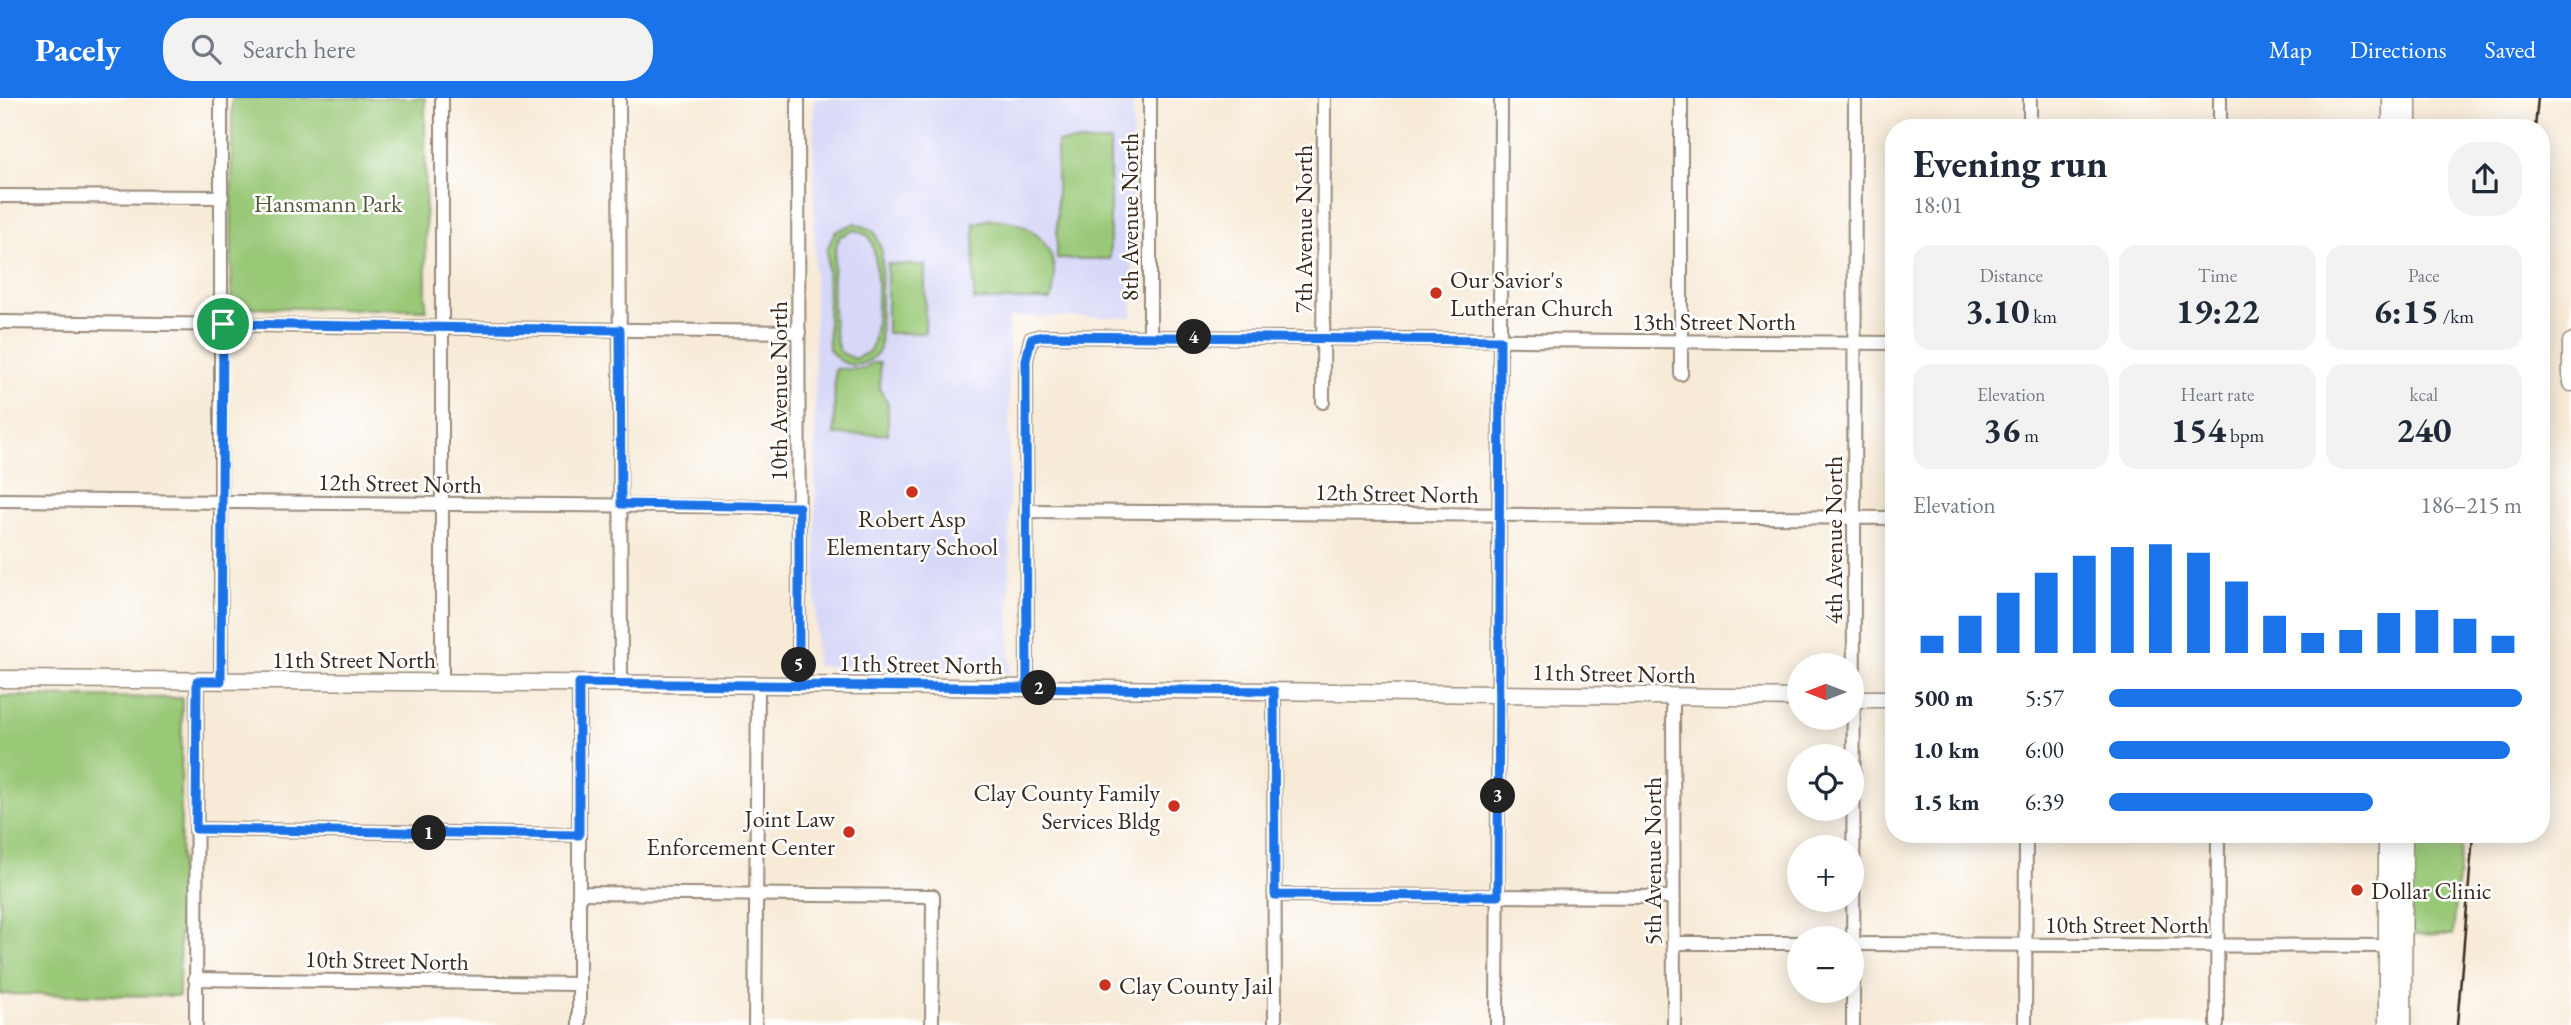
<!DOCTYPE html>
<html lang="en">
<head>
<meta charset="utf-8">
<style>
	:root { --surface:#fff; --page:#f2f2f3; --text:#1f2937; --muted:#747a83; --accent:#1a73e8 }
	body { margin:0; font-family:"EB Garamond",serif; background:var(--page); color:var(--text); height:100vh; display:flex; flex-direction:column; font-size:26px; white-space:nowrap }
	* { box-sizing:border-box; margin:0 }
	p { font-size:23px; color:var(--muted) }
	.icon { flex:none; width:38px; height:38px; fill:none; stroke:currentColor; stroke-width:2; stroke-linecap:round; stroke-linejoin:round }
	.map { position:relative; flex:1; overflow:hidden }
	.drawer { position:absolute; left:1885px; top:21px; width:665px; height:724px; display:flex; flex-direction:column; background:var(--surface); border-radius:28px; box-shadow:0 4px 18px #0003 }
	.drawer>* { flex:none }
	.needle { width:46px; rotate:270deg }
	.fabs { position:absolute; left:1787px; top:555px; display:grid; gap:14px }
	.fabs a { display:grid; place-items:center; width:77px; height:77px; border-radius:50%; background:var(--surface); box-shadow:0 4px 18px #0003; font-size:35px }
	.pin { position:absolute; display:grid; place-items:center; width:60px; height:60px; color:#fff; margin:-30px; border:4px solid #fff; border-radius:50%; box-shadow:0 2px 7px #0007 }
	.km { position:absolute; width:35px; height:35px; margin:-18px; border-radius:50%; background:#222; color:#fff; font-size:19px; line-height:35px; text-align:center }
	.round { display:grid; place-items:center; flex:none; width:74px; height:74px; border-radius:28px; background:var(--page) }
	.summary { display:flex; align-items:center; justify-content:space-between; height:119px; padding:0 28px }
	h1 { font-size:38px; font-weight:700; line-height:52px }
	.figures { display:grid; grid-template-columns:repeat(3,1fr); gap:10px; height:119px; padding:7px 28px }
	.figures div { display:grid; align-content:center; border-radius:18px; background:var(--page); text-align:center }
	.figures b { font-size:35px; font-weight:700 }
	.figures small { font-size:19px; font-weight:400 }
	.figures p { font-size:19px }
	.chart { height:196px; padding:14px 28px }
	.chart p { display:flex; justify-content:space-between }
	.chart svg { width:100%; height:126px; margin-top:7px; stroke:var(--accent); stroke-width:6 }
	ul { padding:0 28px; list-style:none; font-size:23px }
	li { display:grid; grid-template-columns:112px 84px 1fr; align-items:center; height:52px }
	li i { height:18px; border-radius:9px; background:var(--accent) }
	header { display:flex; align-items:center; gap:42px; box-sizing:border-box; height:98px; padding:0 35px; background:var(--accent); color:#fff }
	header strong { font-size:33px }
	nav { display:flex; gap:38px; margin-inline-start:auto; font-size:24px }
	.search { width:490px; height:63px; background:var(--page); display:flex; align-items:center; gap:18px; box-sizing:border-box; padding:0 24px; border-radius:28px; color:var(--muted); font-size:26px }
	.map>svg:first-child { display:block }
	.built { fill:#d7d7f8 }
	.green { fill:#99c877; stroke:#6a794a; stroke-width:2; fill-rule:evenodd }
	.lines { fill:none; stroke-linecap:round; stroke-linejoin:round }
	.minor-casing { stroke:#998a7b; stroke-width:16 }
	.tertiary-casing { stroke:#998a7b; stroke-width:19 }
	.secondary-casing { stroke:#998a7b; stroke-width:21 }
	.minor { stroke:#fff; stroke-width:12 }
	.tertiary { stroke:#fff; stroke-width:16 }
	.secondary { stroke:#fff; stroke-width:18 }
	.rail { stroke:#3b2a1e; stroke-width:2.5 }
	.route-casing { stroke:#fff; stroke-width:14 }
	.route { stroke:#1a73e8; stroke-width:9 }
	.poi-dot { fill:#c8321e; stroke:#fff; stroke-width:2.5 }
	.labels { text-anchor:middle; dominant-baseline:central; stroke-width:5; stroke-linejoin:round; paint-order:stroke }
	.park-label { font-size:24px; fill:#575939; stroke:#fff }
	.street-label { font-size:24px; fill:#3b2a1e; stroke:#fff }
	.poi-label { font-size:24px; fill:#3b2a1e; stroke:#fff; text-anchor:start }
</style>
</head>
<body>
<header>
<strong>Pacely</strong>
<div class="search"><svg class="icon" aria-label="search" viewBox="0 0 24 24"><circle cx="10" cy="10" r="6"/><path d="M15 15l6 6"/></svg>Search here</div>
<nav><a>Map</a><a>Directions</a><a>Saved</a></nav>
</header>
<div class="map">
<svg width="2571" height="927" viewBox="0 0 2571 927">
	<rect width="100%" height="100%" fill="#fff"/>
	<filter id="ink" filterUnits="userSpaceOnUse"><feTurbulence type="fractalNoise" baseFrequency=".0143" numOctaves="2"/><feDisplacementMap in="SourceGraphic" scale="14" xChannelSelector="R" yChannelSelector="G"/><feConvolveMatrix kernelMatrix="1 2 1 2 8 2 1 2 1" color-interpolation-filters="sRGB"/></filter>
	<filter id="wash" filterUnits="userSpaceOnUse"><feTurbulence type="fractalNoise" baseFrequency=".00686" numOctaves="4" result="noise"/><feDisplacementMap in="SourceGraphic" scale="28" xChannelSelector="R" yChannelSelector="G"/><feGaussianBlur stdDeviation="1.57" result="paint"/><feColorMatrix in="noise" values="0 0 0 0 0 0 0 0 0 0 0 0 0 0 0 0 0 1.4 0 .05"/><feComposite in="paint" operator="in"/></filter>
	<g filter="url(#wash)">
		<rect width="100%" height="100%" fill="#f7ebd8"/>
		<polygon class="built" points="814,0 1133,0 1132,219 1009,219 1010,575 966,574 939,568 816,568"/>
		<g class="green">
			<polygon points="232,0 425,0 426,212 231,209"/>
			<rect x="1057" y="44" width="53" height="117"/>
			<path d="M991,121C1040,123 1063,155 1051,202H974V125Z"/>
			<path d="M855,125L874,133L882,153L880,251C866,272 843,272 829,251L827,152L835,134ZM855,132L869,138C880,154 880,239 869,254L854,261L840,254C830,239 830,153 840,138Z"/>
			<polygon points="887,166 925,167 925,235 887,235"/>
			<polygon points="872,265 880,265 880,292 888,305 888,336 834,337 835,271 863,271"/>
			<polygon points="0,598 182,600 179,898 0,896"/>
			<polygon points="2410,737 2462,737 2453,837 2411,836"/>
		</g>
	</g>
	<g filter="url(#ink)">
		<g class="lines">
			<defs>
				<g id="minor">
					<polyline points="442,0 442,585"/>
					<polyline points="619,0 621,586"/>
					<polyline points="798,0 799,587"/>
					<polyline points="1681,0 1681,276"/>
					<polyline points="2030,30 2030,0"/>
					<polyline points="2220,30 2220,0"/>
					<polyline points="0,98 222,99"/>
					<polyline points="0,224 799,234"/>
					<polyline points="1150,239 1150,0"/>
					<polyline points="1323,304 1324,0"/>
					<polyline points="0,402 799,409"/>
					<polyline points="1026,413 1894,420"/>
					<polyline points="221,583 221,0"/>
					<polyline points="579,585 579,927"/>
					<polyline points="1027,590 1026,262 1031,241 1041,238 1894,245"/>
					<polyline points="1274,593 1275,927"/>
					<polyline points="1673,598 1674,927"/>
					<polyline points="196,731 579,737"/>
					<polyline points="580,795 933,798 932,927"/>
					<polyline points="1275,797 1673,799"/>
					<polyline points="1673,845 1799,845"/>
					<polyline points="1852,846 2394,848"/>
					<polyline points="195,881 579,886"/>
					<polyline points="196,927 197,583"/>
					<polyline points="755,927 758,587"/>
					<polyline points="1497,927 1501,0"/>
					<polyline points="1853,927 1855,0"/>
					<polyline points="2025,927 2026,737"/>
					<polyline points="2217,927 2218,737"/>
				</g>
				<g id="tertiary">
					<polyline points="2571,285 2571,244"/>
					<polyline points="0,581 799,587 1799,600"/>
					<polyline points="1852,601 1894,601"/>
				</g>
				<g id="secondary">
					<polyline points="2392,30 2392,0"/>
					<polyline points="2407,30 2407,0"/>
					<polyline points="2388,737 2388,927"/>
					<polyline points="2402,927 2403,737"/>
				</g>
			</defs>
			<use href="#minor" class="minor-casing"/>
			<use href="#tertiary" class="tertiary-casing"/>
			<use href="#secondary" class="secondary-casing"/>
			<use href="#minor" class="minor"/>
			<use href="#tertiary" class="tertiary"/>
			<use href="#secondary" class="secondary"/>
			<g class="rail">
				<polyline points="2535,30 2538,0"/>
				<polyline points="2457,927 2473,737"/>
			</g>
		</g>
	</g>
	<g class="lines" filter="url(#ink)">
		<defs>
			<polyline id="route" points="223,226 221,583 197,583 196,731 579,737 579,585 1274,593 1275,797 1498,798 1500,242 1041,238 1031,241 1026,262 1027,590 799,587 799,409 621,406 620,232 223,226"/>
		</defs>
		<use href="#route" class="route-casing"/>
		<use href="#route" class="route"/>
	</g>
	<g class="poi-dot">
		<circle cx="1436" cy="195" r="7"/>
		<circle cx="912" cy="394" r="7"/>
		<circle cx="1174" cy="708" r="7"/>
		<circle cx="849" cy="734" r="7"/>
		<circle cx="2357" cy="792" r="7"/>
		<circle cx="1105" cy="887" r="7"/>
	</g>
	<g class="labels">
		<g class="park-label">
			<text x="328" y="105">Hansmann Park</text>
		</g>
		<g class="street-label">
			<text transform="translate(1129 119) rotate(-90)">8th Avenue North</text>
			<text transform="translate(1303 131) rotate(-90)">7th Avenue North</text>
			<text x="1714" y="223">13th Street North</text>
			<text transform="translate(778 293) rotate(-90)">10th Avenue North</text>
			<text transform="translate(400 385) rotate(1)">12th Street North</text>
			<text transform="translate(1397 395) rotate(1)">12th Street North</text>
			<text transform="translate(1833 442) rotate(-90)">4th Avenue North</text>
			<text x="354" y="561">11th Street North</text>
			<text transform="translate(921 566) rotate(1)">11th Street North</text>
			<text transform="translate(1614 575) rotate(1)">11th Street North</text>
			<text transform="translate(1652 763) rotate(-90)">5th Avenue North</text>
			<text x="2127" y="826">10th Street North</text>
			<text transform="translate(387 862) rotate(1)">10th Street North</text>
		</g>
		<g class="poi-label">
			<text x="1450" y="181">Our Savior's<tspan x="1450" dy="28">Lutheran Church</tspan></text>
			<text x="912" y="420" text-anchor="middle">Robert Asp<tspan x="912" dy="28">Elementary School</tspan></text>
			<text x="1160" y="694" text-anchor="end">Clay County Family<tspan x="1160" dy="28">Services Bldg</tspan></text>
			<text x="835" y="720" text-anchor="end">Joint Law<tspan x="835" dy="28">Enforcement Center</tspan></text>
			<text x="2371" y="792">Dollar Clinic</text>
			<text x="1119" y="887">Clay County Jail</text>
		</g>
	</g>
</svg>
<div class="fabs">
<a><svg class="needle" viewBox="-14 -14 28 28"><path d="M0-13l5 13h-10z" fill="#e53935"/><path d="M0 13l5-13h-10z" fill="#747a83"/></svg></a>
<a><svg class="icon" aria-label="locate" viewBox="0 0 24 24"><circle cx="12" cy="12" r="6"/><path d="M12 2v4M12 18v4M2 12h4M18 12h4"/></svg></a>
<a>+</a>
<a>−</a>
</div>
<div class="pin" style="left:223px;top:226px;background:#1e9e55"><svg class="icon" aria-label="arrive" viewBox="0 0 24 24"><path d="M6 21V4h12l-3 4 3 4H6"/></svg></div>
<b class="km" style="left:429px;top:735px">1</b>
<b class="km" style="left:1039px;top:590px">2</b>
<b class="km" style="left:1498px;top:698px">3</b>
<b class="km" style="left:1194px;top:239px">4</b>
<b class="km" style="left:799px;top:567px">5</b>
<section class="drawer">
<div class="summary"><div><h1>Evening run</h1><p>18:01</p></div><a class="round"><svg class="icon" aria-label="share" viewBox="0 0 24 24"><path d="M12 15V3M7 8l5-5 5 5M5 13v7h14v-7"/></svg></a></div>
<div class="figures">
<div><p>Distance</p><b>3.10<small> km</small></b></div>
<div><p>Time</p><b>19:22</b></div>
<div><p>Pace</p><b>6:15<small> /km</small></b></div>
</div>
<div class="figures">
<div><p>Elevation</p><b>36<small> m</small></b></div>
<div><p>Heart rate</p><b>154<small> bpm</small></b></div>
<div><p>kcal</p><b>240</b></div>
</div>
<div class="chart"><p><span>Elevation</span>186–215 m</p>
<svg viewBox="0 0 160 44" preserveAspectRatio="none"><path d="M5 44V38M15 44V31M25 44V23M35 44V16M45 44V10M55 44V7M65 44V6M75 44V9M85 44V19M95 44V31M105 44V37M115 44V36M125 44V30M135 44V29M145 44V32M155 44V38"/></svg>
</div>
<ul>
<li><b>500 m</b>5:57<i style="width:100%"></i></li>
<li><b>1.0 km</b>6:00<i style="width:97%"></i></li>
<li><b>1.5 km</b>6:39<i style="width:64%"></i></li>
</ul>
</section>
</div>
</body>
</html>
